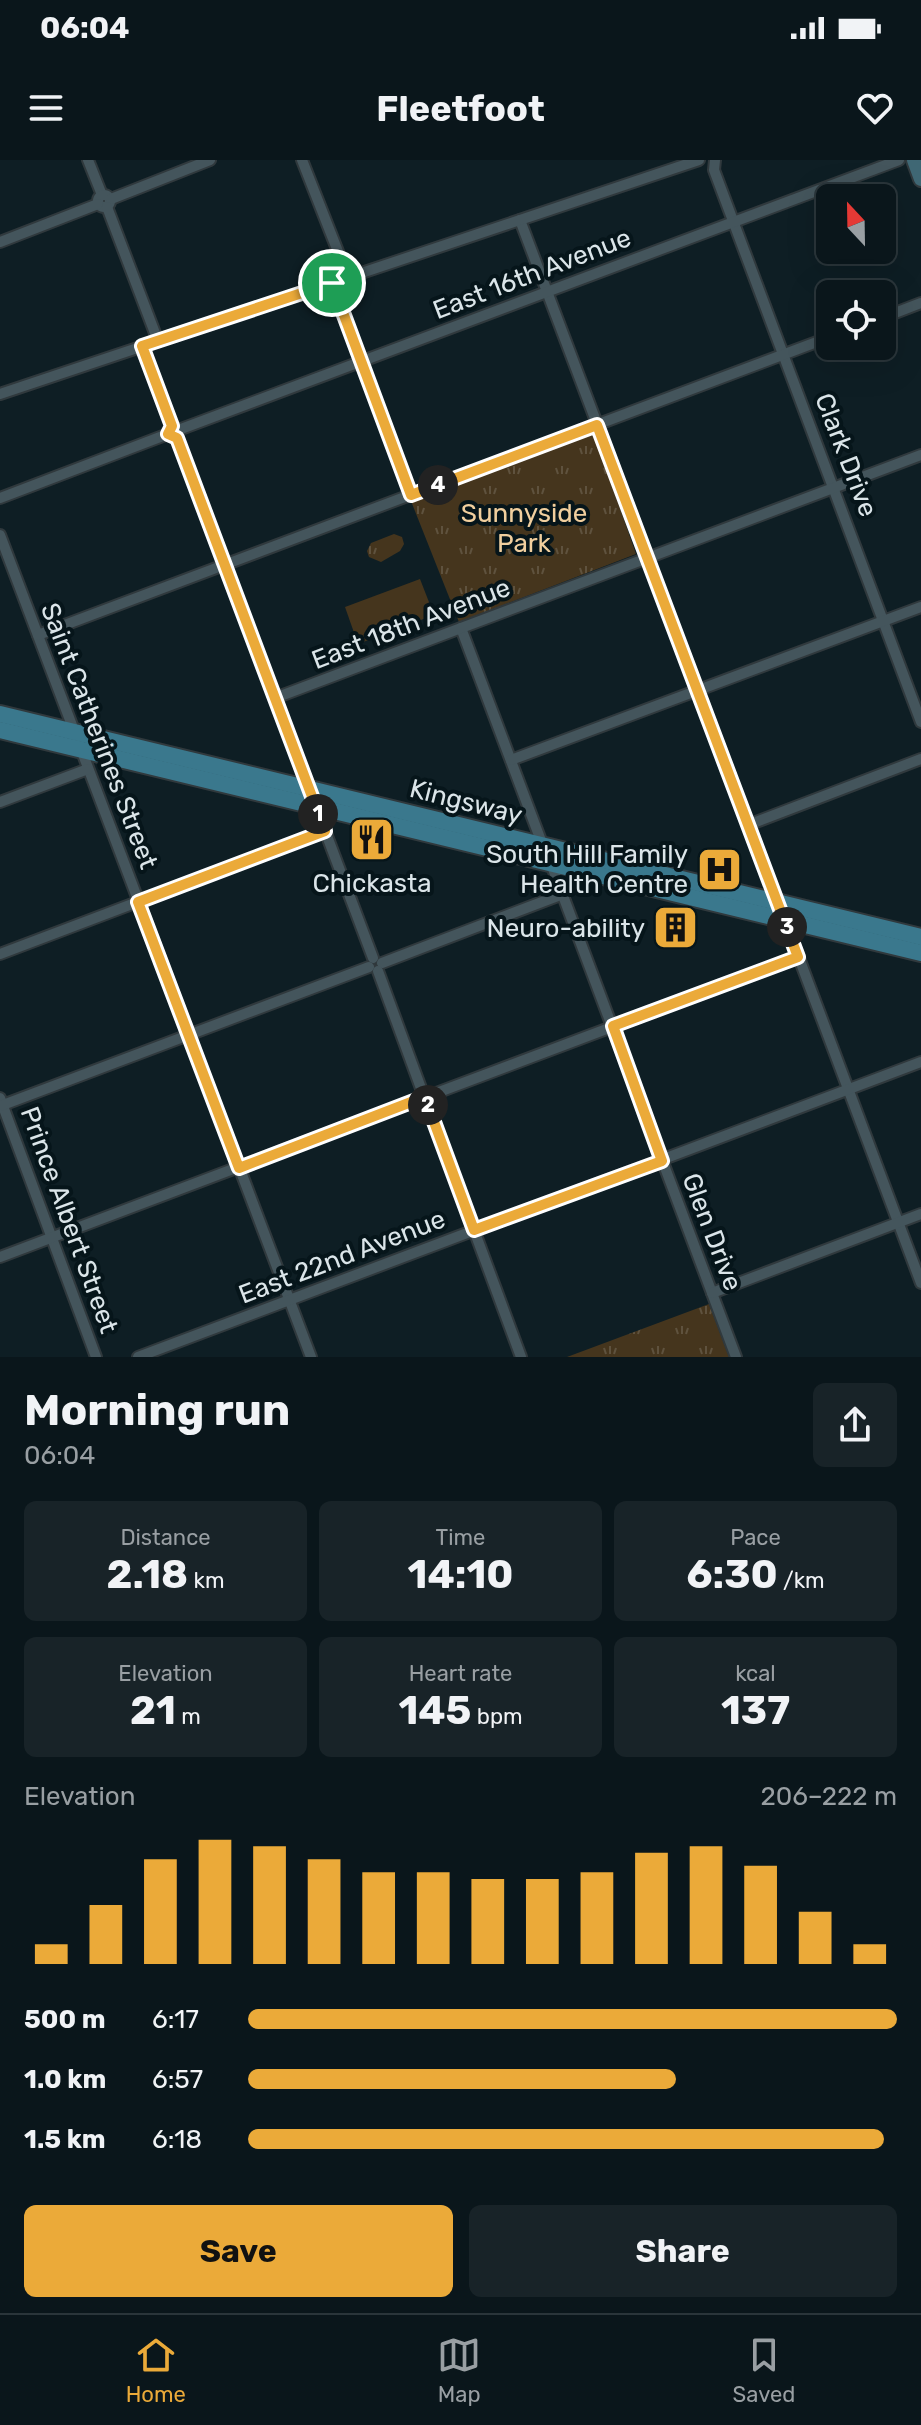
<!DOCTYPE html>
<html lang="en">
<head>
<meta charset="utf-8">
<style>
	:root { --surface:#0a161b; --page:#182328; --text:#f1f3f6; --muted:#999fa3; --line:#2a353a; --accent:#ebaa39 }
	body { margin:0; font-family:Rubik,sans-serif; background:var(--page); color:var(--text); height:100vh; display:flex; flex-direction:column; font-size:30px; white-space:nowrap }
	* { box-sizing:border-box; margin:0 }
	p { font-size:26px; color:var(--muted) }
	.icon { flex:none; width:44px; height:44px; fill:none; stroke:currentColor; stroke-width:2; stroke-linecap:round; stroke-linejoin:round }
	.map { position:relative; height:1197px; overflow:hidden }
	.drawer { display:flex; flex-direction:column; background:var(--surface); flex:1 }
	.drawer>* { flex:none }
	.needle { width:52px; rotate:338deg }
	.fabs { position:absolute; left:816px; top:24px; display:grid; gap:16px }
	.fabs a { display:grid; place-items:center; width:80px; height:80px; border-radius:12px; background:var(--surface); box-shadow:0 8px 32px #0002,0 0 0 2px var(--line); font-size:40px }
	.pin { position:absolute; display:grid; place-items:center; width:68px; height:68px; color:#fff; margin:-34px; border:4px solid #fff; border-radius:50%; box-shadow:0 2px 8px #0007 }
	.km { position:absolute; width:40px; height:40px; margin:-20px; border-radius:50%; background:#222; color:#fff; font-size:22px; line-height:40px; text-align:center }
	.round { display:grid; place-items:center; flex:none; width:84px; height:84px; border-radius:12px; background:var(--page) }
	.headline { display:flex; align-items:center; justify-content:space-between; height:136px; padding:0 24px }
	h1 { font-size:44px; font-weight:700; line-height:60px }
	.metrics { display:grid; grid-template-columns:repeat(3,1fr); gap:12px; height:136px; padding:8px 24px }
	.metrics div { display:grid; align-content:center; border-radius:12px; background:var(--page); text-align:center }
	.metrics b { font-size:40px; font-weight:700 }
	.metrics small { font-size:22px; font-weight:400 }
	.metrics p { font-size:22px }
	.chart { height:224px; padding:16px 24px }
	.chart p { display:flex; justify-content:space-between }
	.chart svg { width:100%; height:144px; margin-top:8px; stroke:var(--accent); stroke-width:6 }
	.cta { display:flex; gap:16px; margin-top:auto; padding:16px 24px }
	.cta a { flex:1; height:92px; border-radius:12px; background:var(--accent); color:#111; font-size:32px; font-weight:700; line-height:92px; text-align:center }
	.cta a+a { background:var(--page); color:var(--text) }
	ul { padding:0 24px; list-style:none; font-size:26px }
	li { display:grid; grid-template-columns:128px 96px 1fr; align-items:center; height:60px }
	li i { height:20px; border-radius:10px; background:var(--accent) }
	.status { display:flex; justify-content:space-between; align-items:center; height:56px; padding:0 40px; background:var(--surface); direction:ltr }
	.status svg { height:22px; fill:currentColor }
	header { display:flex; justify-content:space-between; align-items:center; height:104px; padding:0 24px; background:var(--surface); font-size:36px; font-weight:700 }
	.tabs { display:flex; justify-content:space-around; align-items:center; height:112px; border-top:2px solid var(--line); background:var(--surface); font-size:22px; color:var(--muted) }
	.tabs a { display:grid; justify-items:center; gap:4px }
	.tabs .selected { color:var(--accent) }
	.map>svg:first-child { display:block }
	.grass { fill:#45351d }
	.park { fill:url(#park-tufts) }
	.lines { fill:none; stroke-linecap:round; stroke-linejoin:round }
	.minor-casing { stroke:#30393d; stroke-width:14 }
	.secondary-casing { stroke:#30393d; stroke-width:18 }
	.primary-casing { stroke:#30393d; stroke-width:20 }
	.minor { stroke:#44555c; stroke-width:10 }
	.secondary { stroke:#3f6774; stroke-width:14 }
	.primary { stroke:#3a788d; stroke-width:16 }
	.route-casing { stroke:#fff; stroke-width:16 }
	.route { stroke:#ebaa39; stroke-width:10 }
	.labels { text-anchor:middle; dominant-baseline:central; stroke-width:8; stroke-linejoin:round; paint-order:stroke }
	.street-label { font-size:26px; fill:#dbe5e9; stroke:#06151a }
	.park-label { font-size:26px; fill:#f1cf9e; stroke:#06151a }
	.poi-label { font-size:26px; fill:#dbe5e9; stroke:#06151a; text-anchor:end }
</style>
</head>
<body>
<div class="status"><b>06:04</b><svg viewBox="0 0 49 12"><path d="M0 12V9h3v3zM5 12V6h3v6zM10 12V3h3v9zM15 12V0h3v12zM26 1h20v11H26zM47 4h2v5h-2z"/></svg></div>
<header><svg class="icon" aria-label="menu" viewBox="0 0 24 24"><path d="M4 6h16M4 12h16M4 18h16"/></svg>Fleetfoot<svg class="icon" aria-label="heart" viewBox="0 0 24 24"><path d="M12 20l-8-8c-3-5 5-10 8-4 3-6 11-1 8 4z"/></svg></header>
<div class="map">
<svg width="921" height="1197" viewBox="0 0 921 1197">
	<defs>
		<pattern id="park-tufts" width="24" height="20" patternUnits="userSpaceOnUse" patternTransform="scale(2)"><rect width="24" height="20" fill="#45351d"/><path d="M3 7l-1-3M5 7V3M7 7l1-3M15 17l-1-3M17 17v-4M19 17l1-3" fill="none" stroke="#5f523e"/></pattern>
	</defs>
	<rect width="100%" height="100%" fill="#0e1e24"/>
	<polygon class="grass" points="420,419 434,455 358,484 345,447"/>
	<g class="park">
		<polygon points="590,274 595,277 636,394 459,462 411,341"/>
		<polygon points="394,374 402,377 404,384 400,391 381,402 369,397 367,391 371,383"/>
		<polygon points="709,1144 729,1197 567,1197"/>
	</g>
	<g class="lines">
		<defs>
			<g id="minor">
				<polyline points="88,0 102,35"/>
				<polyline points="302,0 348,117"/>
				<polyline points="715,0 714,10 921,562"/>
				<circle cx="104" cy="41" r="6"/>
				<polyline points="111,39 210,0"/>
				<polyline points="107,47 158,181"/>
				<polyline points="520,60 778,743"/>
				<polyline points="0,82 98,44"/>
				<polyline points="332,123 411,335"/>
				<polyline points="882,158 921,143"/>
				<polyline points="142,186 172,266"/>
				<polyline points="0,234 699,0"/>
				<polyline points="181,269 899,0"/>
				<polyline points="177,278 373,798"/>
				<polyline points="0,338 168,274"/>
				<polyline points="0,375 311,1197"/>
				<polyline points="461,468 543,686"/>
				<polyline points="38,475 830,177"/>
				<polyline points="275,538 921,295"/>
				<polyline points="511,600 921,447"/>
				<polyline points="0,642 88,609"/>
				<polyline points="748,665 921,599"/>
				<polyline points="550,701 736,1197"/>
				<polyline points="784,758 921,1123"/>
				<polyline points="0,794 325,671"/>
				<polyline points="382,803 563,734"/>
				<polyline points="378,811 422,931"/>
				<polyline points="431,935 798,797"/>
				<polyline points="0,938 96,1197"/>
				<polyline points="427,943 521,1197"/>
				<polyline points="0,946 369,807"/>
				<polyline points="0,1097 419,939"/>
				<polyline points="712,1133 921,1054"/>
				<polyline points="138,1197 921,902"/>
			</g>
			<polyline id="secondary" points="914,0 921,19"/>
			<g id="primary">
				<polyline points="0,554 921,777"/>
				<polyline points="0,570 921,793"/>
			</g>
		</defs>
		<use href="#minor" class="minor-casing"/>
		<use href="#secondary" class="secondary-casing"/>
		<use href="#primary" class="primary-casing"/>
		<use href="#minor" class="minor"/>
		<use href="#secondary" class="secondary"/>
		<use href="#primary" class="primary"/>
	</g>
	<g class="lines">
		<defs>
			<polygon id="route" points="332,123 411,335 597,265 798,797 613,866 662,1001 474,1070 427,943 419,939 239,1008 138,742 325,671 177,278 168,274 172,266 142,186"/>
		</defs>
		<use href="#route" class="route-casing"/>
		<use href="#route" class="route"/>
	</g>
	<defs>
		<symbol id="restaurant-square" viewBox="-11 -11 22 22"><rect x="-9" y="-9" width="18" height="18" rx="4" fill="#ebaa39" stroke="#06151a"/><path d="M-5-6h1v4h1v-4h1v4h1v-4h1v5L-1.5 .5V6h-2V.5L-5-1ZM5-6V6H3V1.5H1.5Q1.5-4 5-6Z" fill="#111"/></symbol>
		<symbol id="hospital-square" viewBox="-11 -11 22 22"><rect x="-9" y="-9" width="18" height="18" rx="4" fill="#ebaa39" stroke="#06151a"/><path d="M-5-5h3v3.5h4V-5h3V5h-3V1.5h-4V5h-3Z" fill="#111"/></symbol>
		<symbol id="building-square" viewBox="-11 -11 22 22"><rect x="-9" y="-9" width="18" height="18" rx="4" fill="#ebaa39" stroke="#06151a"/><path d="M-4-6H4V6H1V3H-1V6H-4ZM-2.5-4.3h1.7v1.8h-1.7ZM.8-4.3h1.7v1.8H.8ZM-2.5-1h1.7V.8h-1.7ZM.8-1h1.7V.8H.8Z" fill="#111"/></symbol>
	</defs>
	<g fill-rule="evenodd">
		<use href="#restaurant-square" x="346" y="654" width="51" height="51"/>
		<use href="#hospital-square" x="694" y="684" width="51" height="51"/>
		<use href="#building-square" x="650" y="742" width="51" height="51"/>
	</g>
	<g class="labels">
		<g class="street-label">
			<text transform="translate(532 114) rotate(-21)">East 16th Avenue</text>
			<text transform="translate(846 295) rotate(69)">Clark Drive</text>
			<text transform="translate(411 464) rotate(-21)">East 18th Avenue</text>
			<text transform="translate(99 576) rotate(69)">Saint Catherines Street</text>
			<text transform="translate(466 642) rotate(14)">Kingsway</text>
			<text transform="translate(69 1060) rotate(70)">Prince Albert Street</text>
			<text transform="translate(712 1072) rotate(69)">Glen Drive</text>
			<text transform="translate(342 1097) rotate(-21)">East 22nd Avenue</text>
		</g>
		<g class="park-label">
			<text x="524" y="353">Sunnyside<tspan x="524" dy="30">Park</tspan></text>
		</g>
		<g class="poi-label">
			<text x="688" y="694">South Hill Family<tspan x="688" dy="30">Health Centre</tspan></text>
			<text x="372" y="723" text-anchor="middle">Chickasta</text>
			<text x="645" y="768">Neuro-ability</text>
		</g>
	</g>
</svg>
<div class="fabs">
<a><svg class="needle" viewBox="-14 -14 28 28"><path d="M0-13l5 13h-10z" fill="#e53935"/><path d="M0 13l5-13h-10z" fill="#999fa3"/></svg></a>
<a><svg class="icon" aria-label="locate" viewBox="0 0 24 24"><circle cx="12" cy="12" r="6"/><path d="M12 2v4M12 18v4M2 12h4M18 12h4"/></svg></a>
</div>
<div class="pin" style="left:332px;top:123px;background:#1e9e55"><svg class="icon" aria-label="arrive" viewBox="0 0 24 24"><path d="M6 21V4h12l-3 4 3 4H6"/></svg></div>
<b class="km" style="left:318px;top:654px">1</b>
<b class="km" style="left:428px;top:945px">2</b>
<b class="km" style="left:787px;top:767px">3</b>
<b class="km" style="left:438px;top:325px">4</b>
</div>
<section class="drawer">
<div class="headline"><div><h1>Morning run</h1><p>06:04</p></div><a class="round"><svg class="icon" aria-label="share" viewBox="0 0 24 24"><path d="M12 15V3M7 8l5-5 5 5M5 13v7h14v-7"/></svg></a></div>
<div class="metrics">
<div><p>Distance</p><b>2.18<small> km</small></b></div>
<div><p>Time</p><b>14:10</b></div>
<div><p>Pace</p><b>6:30<small> /km</small></b></div>
</div>
<div class="metrics">
<div><p>Elevation</p><b>21<small> m</small></b></div>
<div><p>Heart rate</p><b>145<small> bpm</small></b></div>
<div><p>kcal</p><b>137</b></div>
</div>
<div class="chart"><p><span>Elevation</span>206–222 m</p>
<svg viewBox="0 0 160 44" preserveAspectRatio="none"><path d="M5 44V38M15 44V26M25 44V12M35 44V6M45 44V8M55 44V12M65 44V16M75 44V16M85 44V18M95 44V18M105 44V16M115 44V10M125 44V8M135 44V14M145 44V28M155 44V38"/></svg>
</div>
<ul>
<li><b>500 m</b>6:17<i style="width:100%"></i></li>
<li><b>1.0 km</b>6:57<i style="width:66%"></i></li>
<li><b>1.5 km</b>6:18<i style="width:98%"></i></li>
</ul>
<div class="cta"><a>Save</a><a>Share</a></div>
</section>
<nav class="tabs">
<a class="selected"><svg class="icon" aria-label="home" viewBox="0 0 24 24"><path d="M3 11l9-7 9 7M6 9v11h12V9"/></svg>Home</a>
<a><svg class="icon" aria-label="map" viewBox="0 0 24 24"><path d="M3 6l6-2 6 2 6-2v14l-6 2-6-2-6 2zM9 4v14M15 6v14"/></svg>Map</a>
<a><svg class="icon" aria-label="saved" viewBox="0 0 24 24"><path d="M7 4h10v16l-5-4-5 4z"/></svg>Saved</a>
</nav>
</body>
</html>
